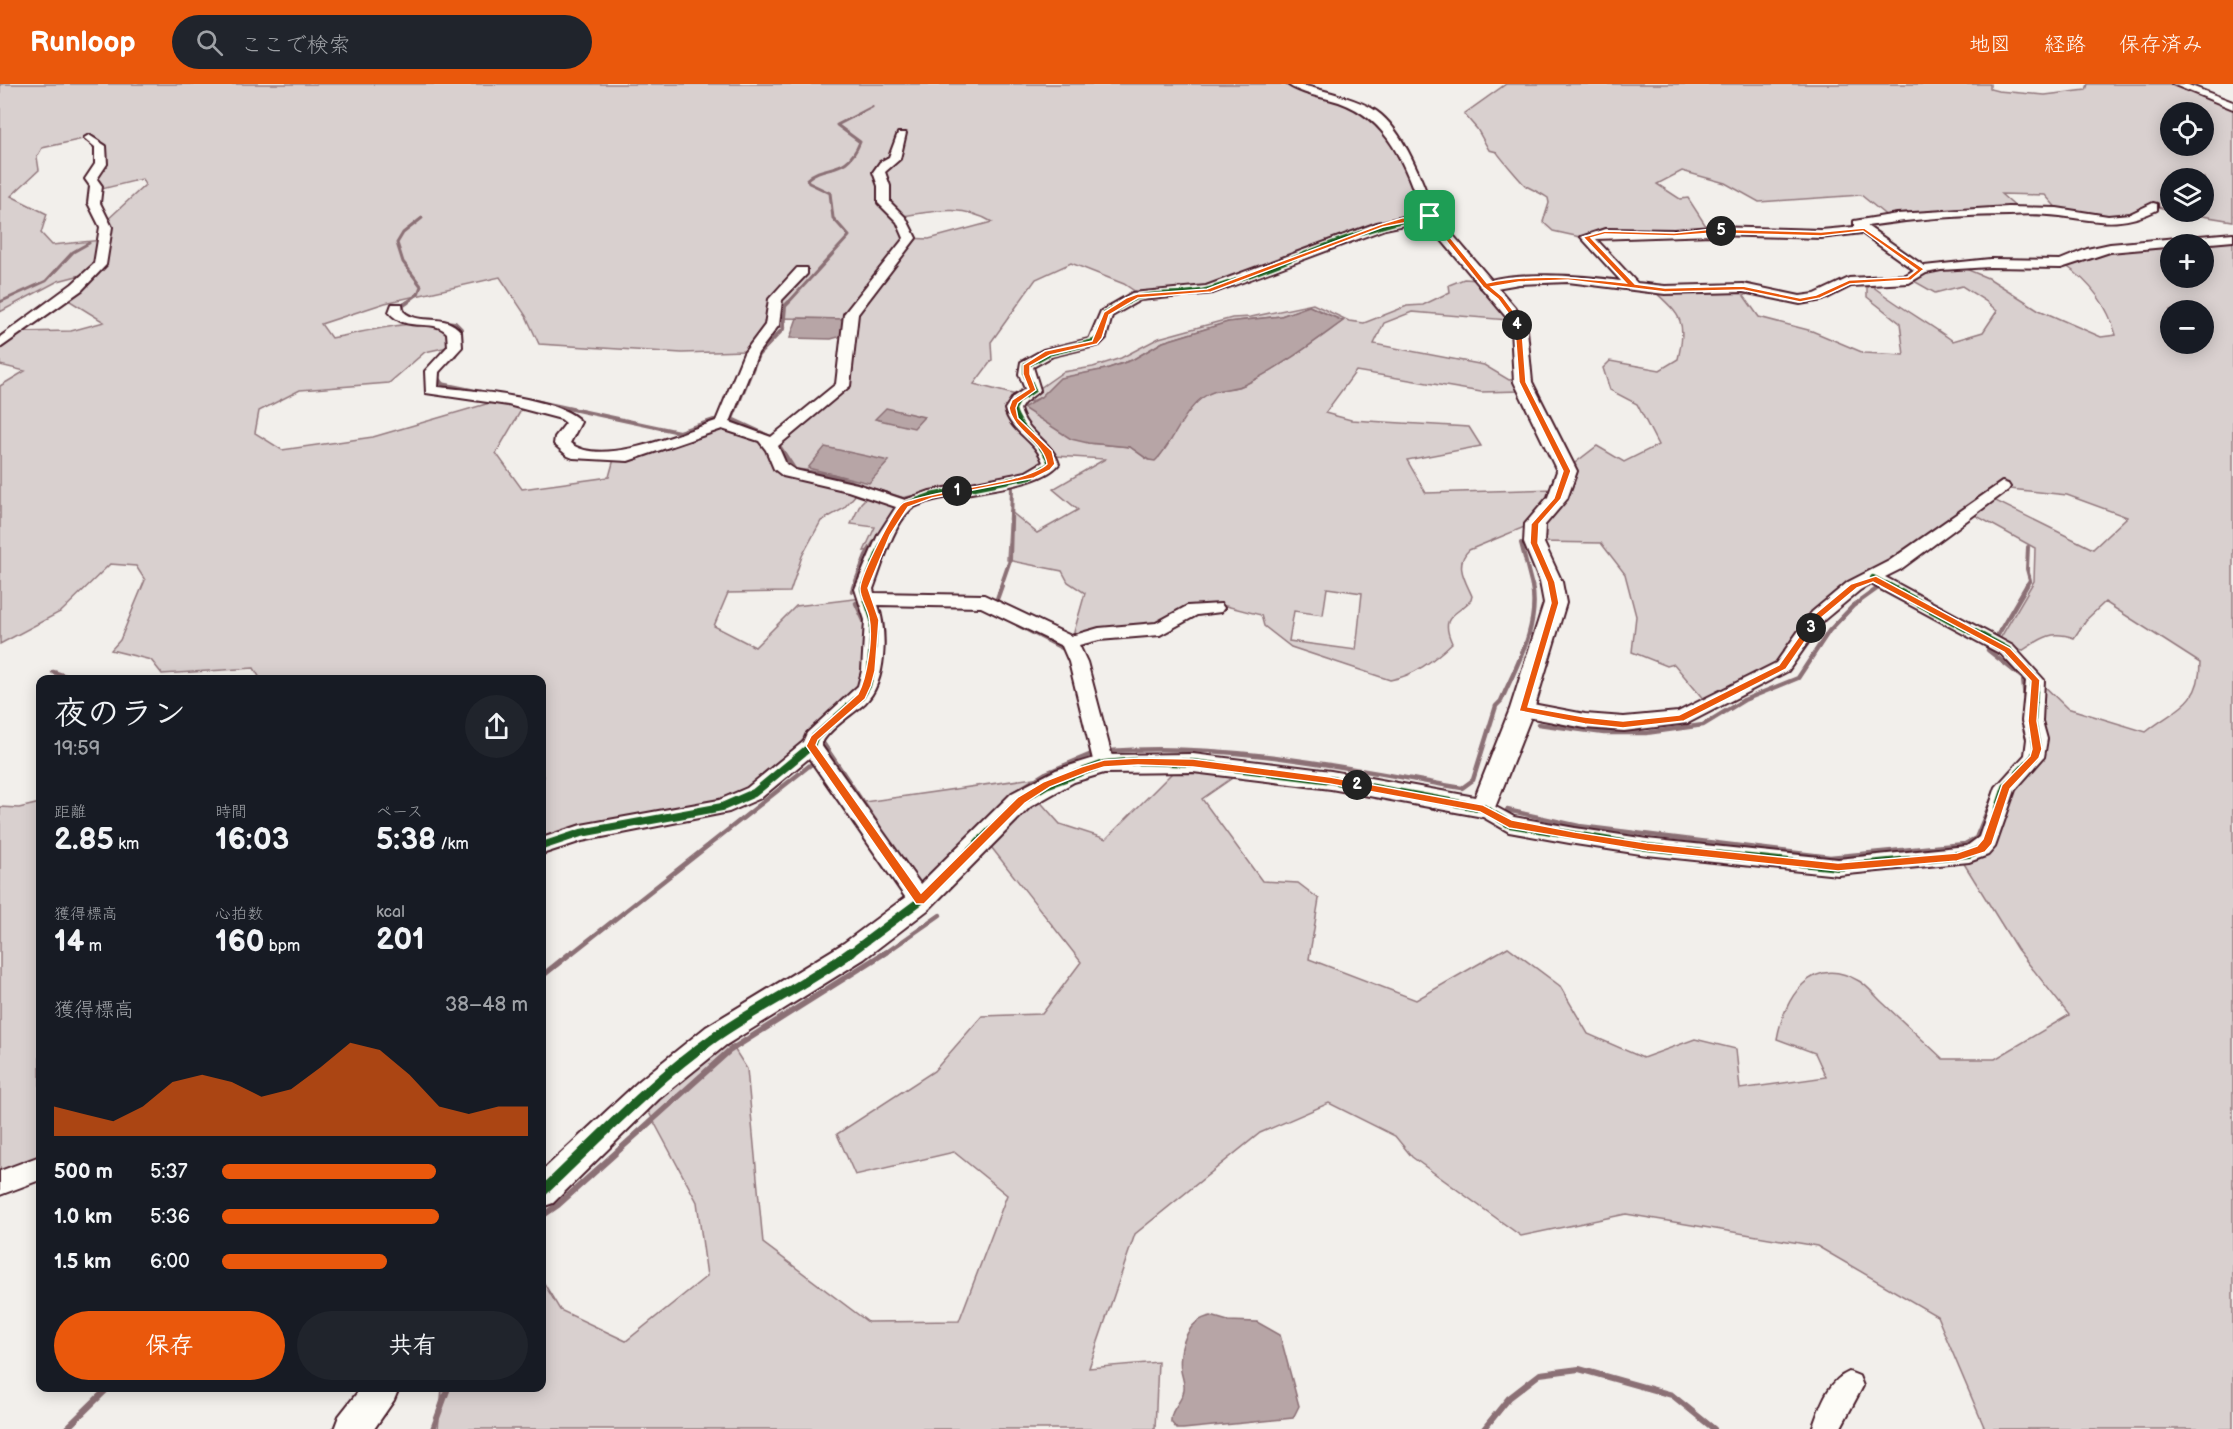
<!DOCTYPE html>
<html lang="ja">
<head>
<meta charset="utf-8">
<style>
	:root { --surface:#171b24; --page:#20242c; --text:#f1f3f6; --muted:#9ea1a6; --accent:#ea580c }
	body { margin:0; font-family:"Balsamiq Sans","Klee One",sans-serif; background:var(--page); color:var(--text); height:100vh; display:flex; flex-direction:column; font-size:22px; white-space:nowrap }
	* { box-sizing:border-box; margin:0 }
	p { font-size:20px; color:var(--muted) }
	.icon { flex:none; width:33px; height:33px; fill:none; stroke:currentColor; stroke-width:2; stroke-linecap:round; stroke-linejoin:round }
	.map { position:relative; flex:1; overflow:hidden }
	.side { position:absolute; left:36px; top:591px; width:510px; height:717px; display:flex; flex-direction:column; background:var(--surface); border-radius:12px; box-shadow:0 3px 15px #0003 }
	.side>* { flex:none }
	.fabs { position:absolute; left:2160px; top:18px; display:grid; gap:12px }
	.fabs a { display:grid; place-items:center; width:54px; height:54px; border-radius:50%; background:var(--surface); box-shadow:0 3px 15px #0003; font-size:30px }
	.pin { position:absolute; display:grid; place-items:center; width:51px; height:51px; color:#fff; margin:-26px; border-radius:12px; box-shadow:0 3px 9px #0006 }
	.km { position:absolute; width:30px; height:30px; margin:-15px; border-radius:50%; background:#222; color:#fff; font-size:16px; line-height:30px; text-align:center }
	.round { display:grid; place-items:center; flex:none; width:63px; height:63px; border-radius:32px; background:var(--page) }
	.headline { display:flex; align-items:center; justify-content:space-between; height:102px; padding:0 18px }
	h1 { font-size:33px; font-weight:700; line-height:45px }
	.metrics { display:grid; grid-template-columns:repeat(3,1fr); gap:9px; height:102px; padding:6px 18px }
	.metrics div { display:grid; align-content:center }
	.metrics b { font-size:30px; font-weight:700 }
	.metrics small { font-size:16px; font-weight:400 }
	.metrics p { font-size:16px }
	.chart { height:168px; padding:12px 18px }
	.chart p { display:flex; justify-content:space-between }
	.chart svg { width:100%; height:108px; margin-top:6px; fill:var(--accent); opacity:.7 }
	.cta { display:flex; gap:12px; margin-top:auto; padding:12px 18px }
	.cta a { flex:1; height:69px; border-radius:36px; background:var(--accent); color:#fff; font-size:24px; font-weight:700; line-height:69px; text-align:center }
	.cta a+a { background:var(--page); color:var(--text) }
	ul { padding:0 18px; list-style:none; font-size:20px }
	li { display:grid; grid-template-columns:96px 72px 1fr; align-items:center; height:45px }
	li i { height:15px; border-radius:8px; background:var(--accent) }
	header { display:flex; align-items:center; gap:36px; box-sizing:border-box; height:84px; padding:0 30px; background:var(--accent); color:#fff }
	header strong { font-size:28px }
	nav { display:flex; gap:33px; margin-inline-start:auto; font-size:21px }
	.search { width:420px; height:54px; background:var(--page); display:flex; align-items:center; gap:15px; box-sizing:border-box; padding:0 21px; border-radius:33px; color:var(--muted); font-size:22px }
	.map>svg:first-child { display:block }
	.green { fill:#d9d0cf; stroke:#92787d; stroke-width:1.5; fill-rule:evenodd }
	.water { fill:#b7a5a6; stroke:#8b6f75; stroke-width:1.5 }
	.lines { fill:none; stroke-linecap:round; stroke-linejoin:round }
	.stream-far3 { stroke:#8b6f75; stroke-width:3 }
	.stream-far2 { stroke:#8b6f75; stroke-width:4 }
	.stream-far1 { stroke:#8b6f75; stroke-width:4.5 }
	.stream { stroke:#8b6f75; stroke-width:6 }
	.minor-casing { stroke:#4a1f2b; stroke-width:4 }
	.tertiary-casing { stroke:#4a1f2b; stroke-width:4 }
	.minor { fill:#fdfcf7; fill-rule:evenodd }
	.tertiary { fill:#fdfcf7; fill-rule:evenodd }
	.cycleway-far3-casing { stroke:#fdfcf7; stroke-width:7 }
	.cycleway-far2-casing { stroke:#fdfcf7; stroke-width:9 }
	.cycleway-far1-casing { stroke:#fdfcf7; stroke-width:11 }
	.cycleway-casing { stroke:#fdfcf7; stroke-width:14 }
	.cycleway-far3 { stroke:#1b5e20; stroke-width:4.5 }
	.cycleway-far2 { stroke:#1b5e20; stroke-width:6 }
	.cycleway-far1 { stroke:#1b5e20; stroke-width:8 }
	.cycleway { stroke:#1b5e20; stroke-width:10 }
	.route { fill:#ea580c; stroke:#fff; stroke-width:1.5; fill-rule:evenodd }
</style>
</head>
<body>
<header>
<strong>Runloop</strong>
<div class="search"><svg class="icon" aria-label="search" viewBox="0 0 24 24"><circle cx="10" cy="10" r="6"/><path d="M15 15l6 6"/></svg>ここで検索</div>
<nav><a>地図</a><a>経路</a><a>保存済み</a></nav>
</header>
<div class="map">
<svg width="2233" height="1345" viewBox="0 0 2233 1345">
	<rect width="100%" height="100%" fill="#f2efeb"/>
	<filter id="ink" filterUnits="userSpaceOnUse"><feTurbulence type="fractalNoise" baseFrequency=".0167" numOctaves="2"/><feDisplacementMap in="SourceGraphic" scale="12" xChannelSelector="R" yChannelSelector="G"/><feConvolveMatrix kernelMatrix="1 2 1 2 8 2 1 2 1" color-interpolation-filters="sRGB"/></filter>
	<g filter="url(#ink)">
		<g class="green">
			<path d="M0,0H1288L1360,24L1380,38L1417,100L1425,130L1394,136L1362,146L1194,208L1139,210L1124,200L1071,179L1036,195L991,258L992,276L974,300L1016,311L1008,321L1011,336L1048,373L1047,381L1025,391L950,405L901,419L835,397L792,388L778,373L775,360L843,307L852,262L845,235L778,234L775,247L744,267L682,269L539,260L526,232L500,193L385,219L321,240L331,254C356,250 430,230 450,245L453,262L425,268L389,299L300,306L259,327L255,349L282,366L373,353L493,318L523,323L496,369L522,405L609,393L614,375L634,372L716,343L766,357C777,398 796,392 831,400C840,402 849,405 858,408L843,425L821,437L802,472L790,508L728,509L714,542L755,563L796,522L862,514L871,537L865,591L859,610L807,656L799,668L760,700L742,711L694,727L583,744L542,756V699L544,692L542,690V596H261L254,584L162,590L151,576L111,566L120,556L145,496L136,482L110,480L62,527L0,560V302L25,287L0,281V262L18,248L71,247L104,238L65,214C101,185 104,189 110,142L106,137L145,101L142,95L98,106L93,96L102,83L101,61L92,53L42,64L37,73L39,86L11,112L47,130L41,149L52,161L102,156L99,178L92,188L58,197L0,228ZM881,117L888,118L902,132C935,127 962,120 992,138L929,155L907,154L897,134Z"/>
			<path d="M1506,0H1990V5L1998,7L2045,11L2086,6L2088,0H2175L2233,23V137L2178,128H2204V94H2170V126L2150,121C2119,137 2094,133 2060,128L2045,111L2001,110L2019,126L1888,133L1861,111L1759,118L1725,99L1682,87L1657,100L1680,115L1688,114L1708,145L1613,148L1580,153L1553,147L1543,138L1549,119L1548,114C1541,109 1533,106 1526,102C1523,100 1499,72 1497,68L1489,66L1477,45L1464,30ZM2170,28H2204V62H2170Z"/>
			<path d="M2233,150V1345H1985L1937,1232L1817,1162L1626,1130L1521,1152L1412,1073L1395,1052L1329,1019L1260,1049L1135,1150L1089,1284L1158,1278L1155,1345H438L442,1304H542V1196L560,1226L626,1257L707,1192L697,1118L646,1023L719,960L733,963L747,985L763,1159L868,1238L959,1237L1007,1111L954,1068L855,1091L837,1050L934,987L982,932L1042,930L1081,878L988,759L1036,713L1060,740L1106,755L1178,683L1238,690L1202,715L1262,797L1298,799L1319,815L1309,875L1416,916L1508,863L1560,902L1588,950L1643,974L1695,955L1736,965L1740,1005L1826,993L1815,969L1777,955C1784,915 1811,869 1859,897C1868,902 1875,912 1883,919C1903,938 1923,956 1943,975H1995L2069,931L2017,865L1963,778L1991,763L2011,703L2035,681L2038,596L2067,624L2146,648C2175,624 2200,622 2200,579L2105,518L2086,536L2074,554C2050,546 2042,554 2022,567L1998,558L2034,497L2035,464L1973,430L1994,416L2093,465L2127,433L2067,411L2010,405L2001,401L1874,488L1774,582L1705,617L1674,580L1667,582L1632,568L1636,532L1625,490L1601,459L1540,458L1542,445L1571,382L1597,362L1624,378L1658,361L1637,320L1610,306L1603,284L1610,277L1660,286L1678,275C1687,236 1681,232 1653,206L1752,207L1744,212L1759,233L1812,247L1864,269L1904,271L1900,239L1867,213V198C1894,220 1924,236 1953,257L1983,248L1997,227L1987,218L1962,202L1935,209L1912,196L1923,189L1959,182L1990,195L2039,226L2101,253L2116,251C2108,222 2090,198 2065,181L2102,168ZM2170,160H2204V194H2170ZM2170,226H2204V260H2170Z"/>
			<path d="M1464,195L1479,196L1506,228L1508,236L1412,228L1384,239L1374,260L1484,281L1509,296L1516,295L1521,307L1481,308L1356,287L1325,329L1351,336L1469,343L1481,362L1407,376L1426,409L1554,405L1527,442L1469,466C1454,480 1465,496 1472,512L1471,516C1456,532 1439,531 1452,559C1434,576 1414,592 1390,596L1291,563L1264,542L1261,531L1226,522L1206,521L1184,526L1162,541L1072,555L1085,509L1068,498L1062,487L1007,476L1010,427L1037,449L1078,426L1053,405L1105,375L1055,372L1020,337L1017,320L1063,288L1093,283L1121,274L1159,254L1232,234L1251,233L1313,220L1349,237L1364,239L1407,222L1423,221L1450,208L1449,201ZM1309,222L1343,237C1311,261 1281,282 1246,300C1232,307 1218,302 1202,313C1183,327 1171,353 1159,373L1148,376L1130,363L1088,359L1030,318L1041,313L1060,295L1106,285L1132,276L1163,258L1228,238L1281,232ZM1327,504L1362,509L1356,566L1289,557L1294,527L1323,531Z"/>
			<polygon points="868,412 896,422 900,426 874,466 864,467 875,443 851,440 861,419"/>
			<polygon points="1054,691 923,807 857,719"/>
			<polygon points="40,719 40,1078 0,1095 0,723 19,724"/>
		</g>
		<g class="water">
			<path d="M1309,222L1343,237C1311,260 1281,283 1246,300C1231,307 1216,303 1202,314C1181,330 1172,362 1155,377L1149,376L1130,363L1088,359L1071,355L1023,324L1041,313L1060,294L1106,285L1132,276L1163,258L1228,238L1281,232Z"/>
			<polygon points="797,234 845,235 846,251 831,255 790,254"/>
			<polygon points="886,324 924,333 914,344 875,335"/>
			<polygon points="825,363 889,377 869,399 808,384"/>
			<path d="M1211,1232L1228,1237L1257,1238L1280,1251L1299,1322L1293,1334L1183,1345H1177L1171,1338C1170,1324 1183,1318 1184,1305C1185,1299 1182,1293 1181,1287C1178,1264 1187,1236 1211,1232Z"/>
		</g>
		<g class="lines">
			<g class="stream-far3">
				<polyline points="0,218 46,197 73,168 89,159"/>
				<polyline points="406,219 418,210 421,202 403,178 397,159 403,149 422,134"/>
				<path d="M788,219L849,152L833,134L830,109L809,99L807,95C826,78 846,93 860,58L837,41L872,23"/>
			</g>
			<g class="stream-far2">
				<polyline points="405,230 402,222 408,218"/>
				<polyline points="427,236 455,239 461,245 461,254"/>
				<polyline points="0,253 28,233"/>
				<polyline points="460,262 454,273 440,284 438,294 442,300 481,308"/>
				<polyline points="530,316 679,348 714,336"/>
				<polyline points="773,354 732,335 758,271 783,245 785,222 789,218"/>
				<polyline points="780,363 795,386 832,391 867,403"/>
				<polyline points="875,406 903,415 1028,388"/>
				<polyline points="1521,459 1532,502"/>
				<polyline points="854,502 866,471 880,449"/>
				<polyline points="1001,502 1010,476 1012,402"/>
				<polyline points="2026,502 2030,496 2027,485 2028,463"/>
			</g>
			<g class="stream-far1">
				<polyline points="852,507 854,501"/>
				<polyline points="997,515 1002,501"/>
				<polyline points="856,519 866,541"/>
				<polyline points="1018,541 1066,566"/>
				<polyline points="1996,554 2027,501"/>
				<polyline points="1988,566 2023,594 2025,615"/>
				<polyline points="53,588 77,596"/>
				<polyline points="1538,640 1604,649 1646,649 1703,641 1744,616 1798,594 1829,547 1853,522 1878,504"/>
				<polyline points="819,653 878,741"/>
				<path d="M1109,667C1225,658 1348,684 1462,704L1473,696L1496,622L1501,617C1517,580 1540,542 1532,501"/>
				<polyline points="1012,710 1046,689 1094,669"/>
				<polyline points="1507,726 1579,742 1830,773 1965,760 1976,754 1997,703"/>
				<polyline points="571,870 814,678"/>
				<polyline points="884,870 940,831"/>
			</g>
			<g class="stream">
				<polyline points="542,892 572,868"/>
				<polyline points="542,1132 558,1121 729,967 886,868"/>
				<polyline points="66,1345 108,1304"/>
				<polyline points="433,1345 448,1304"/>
				<polyline points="1484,1345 1509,1314 1540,1290 1579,1285 1672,1311 1714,1345"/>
			</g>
			<defs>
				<g id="minor">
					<path d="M1287,0C1303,0 1317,5 1332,9C1347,14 1363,18 1376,27C1404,46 1424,100 1435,132L1433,135L1385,145L1213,209L1140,216L1112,232L1106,254L1099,261L1053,272L1033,283L1040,306L1024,319L1020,325C1025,348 1052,357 1059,380C1038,406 960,407 927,418C922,420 914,422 910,426C891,445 883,480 873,505L874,509L984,511L1071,552L1099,544L1156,539L1187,522L1221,520L1224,524L1221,528L1197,531L1160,551L1099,556L1079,561L1087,578L1114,680L1111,685L1104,687L1097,685L1094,680L1069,578L1062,562L981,523L878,521C887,547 887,598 865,619C852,631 828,645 821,661L928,811L931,817L928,823L920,826L912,823L809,674L761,714L729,728L582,757L542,770V754L581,741L719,716L747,704L803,658L807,649L858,602L862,587L865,536L855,505L878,451L896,423L848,407L783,392L774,385L766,366L759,357L722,345L628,377L573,374L568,372L554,360L555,353L566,339L561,335L508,321L426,309L425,287L448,262L447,249C432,233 407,250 389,228L392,220H402L403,227C419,243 445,227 461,248L462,263L439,288L438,303C469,306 563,314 581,338L570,359C601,384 681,349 716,337L744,269L765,241L769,215L797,184H807V190L782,216L779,241L758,269L730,338L771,353L836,300L844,230L904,154L897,138L878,119V102L873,88L880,78L889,73L898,49H906L900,75L885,88L890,102V118L906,134L916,154L858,230L850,302L778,362L786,380L795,386L857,400L905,416L930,407L1026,388L1043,378C1036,356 1010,348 1005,325L1013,313L1025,305L1019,290L1021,278L1043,266L1089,255L1101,227L1132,209L1206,202L1377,139L1422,129C1405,82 1390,36 1339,18C1324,13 1300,10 1287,0Z"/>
					<polygon points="2172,0 2186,0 2233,18 2233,25"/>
					<polygon points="89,51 106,62 107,80 97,95 102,102 100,119 112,143 106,181 82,206 0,264 0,253 72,200 94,180 100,143 88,119 90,102 85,95 95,80 95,63 84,54"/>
					<path d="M2153,119L2157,120V126C2120,144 2099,137 2060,132C2043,130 2026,130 2009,131C1962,131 1914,135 1867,142L1924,182L1990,175L2060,176L2087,165L2110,160L2233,149V157L2110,168L2061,184L1990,183L1941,186L1926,189L1909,199L1851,202L1823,216L1800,220L1743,208L1665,210L1568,198L1519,200L1485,206L1479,202C1498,184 1594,193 1621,197L1581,153L1605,145L1674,146L1712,143L1821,146L1854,143V137L1897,130L2008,123L2057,124L2108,132L2130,130ZM1862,149L1914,186L1906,191L1849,194L1815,210L1800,212L1743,200L1665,202L1637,199L1596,155L1712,151L1821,154Z"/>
					<polygon points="2002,398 2008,400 2010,403 2008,406 1901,485 1885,493 2013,562 2044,596 2042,637 2047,655 2044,673 2015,706 1995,763 1988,771 1969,778 1838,791 1647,771 1575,760 1509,748 1476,729 1473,724 1476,719 1483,716 1514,733 1575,744 1647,755 1838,775 1967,762 1979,753 1996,703 2025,671 2027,655 2022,637 2026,597 2001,570 1871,500 1860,506 1824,536 1788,587 1688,639 1624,647 1585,644 1522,632 1515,630 1513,625 1515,620 1522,618 1585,630 1624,633 1678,628 1776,579 1812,528 1848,498 1889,477"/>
					<polygon points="40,1072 40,1096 0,1111 0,1087"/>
					<path d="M1849,1288L1859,1292L1863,1302L1840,1345H1812C1820,1324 1827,1297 1849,1288Z"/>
				</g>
				<g id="tertiary">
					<polygon points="1429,128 1434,129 1523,233 1527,246 1532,298 1577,387 1567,415 1545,441 1544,459 1562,498 1566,519 1534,625 1492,731 1483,733 1331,705 1193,688 1104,689 1074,698 1030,723 929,825 864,875 726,961 659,1015 553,1119 542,1123 542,1087 639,997 706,943 844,859 911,809 1012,709 1056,686 1104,671 1193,670 1331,687 1475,713 1510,625 1544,519 1540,498 1524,459 1525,440 1548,413 1557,387 1514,298 1511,246 1507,234 1424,135 1422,132 1424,129"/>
					<polygon points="361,1304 399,1304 394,1316 374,1345 334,1345 339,1332"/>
				</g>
			</defs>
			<use href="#minor" class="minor-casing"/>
			<use href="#tertiary" class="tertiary-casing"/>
			<use href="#minor" class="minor"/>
			<use href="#tertiary" class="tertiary"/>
			<defs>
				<path id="cycleway-far3" d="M1125,219C1151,204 1182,214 1210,205C1284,183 1353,143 1429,132"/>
				<g id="cycleway-far2">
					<polyline points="1873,494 1888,502"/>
					<path d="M865,502L886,451L905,421L930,412L1031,392L1051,380C1044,357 1018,348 1013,325L1018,316L1033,306L1026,290V281L1048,269L1094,258L1099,254L1106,230L1127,218"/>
				</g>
				<g id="cycleway-far1">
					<polyline points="542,762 581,749 722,723 754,709 811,662 814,654 861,612 867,602 871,587 874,536 864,505 866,501"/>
					<polyline points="849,870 920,817 1021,716 1046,701 1104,680 1138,677 1193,679 1331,696 1483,724 1509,740 1647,763 1838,783 1969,770 1981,765 1988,757 2006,703 2034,673 2037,665 2032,637 2035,596 2007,566 1886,501"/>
				</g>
				<path id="cycleway" d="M542,1108C598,1055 652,997 715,953C759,922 808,900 851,868"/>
			</defs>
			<use href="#cycleway-far3" class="cycleway-far3-casing"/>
			<use href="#cycleway-far2" class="cycleway-far2-casing"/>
			<use href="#cycleway-far1" class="cycleway-far1-casing"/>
			<use href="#cycleway" class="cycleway-casing"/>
			<use href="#cycleway-far3" class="cycleway-far3"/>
			<use href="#cycleway-far2" class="cycleway-far2"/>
			<use href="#cycleway-far1" class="cycleway-far1"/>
			<use href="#cycleway" class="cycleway"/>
		</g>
	</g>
	<path class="route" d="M1432,131L1487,199C1534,189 1579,194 1626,199L1583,153L1605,147L1674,149L1713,145L1821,148L1864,144L1924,185L1911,196L1850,200L1820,214L1800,218L1743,206L1665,208L1568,196L1519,198L1491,203L1503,213L1518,233L1522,246L1526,298L1571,387L1561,415L1539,440L1538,459L1555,498L1559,519L1528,623L1585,633L1623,637L1679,631L1779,581L1815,530L1851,500L1876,492L2010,564L2040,596L2037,637L2042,665L2039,674L2010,705L1992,760L1985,768L1957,777L1838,787L1647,767L1509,744L1480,728L1330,700L1193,683L1138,681L1104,683L1088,688L1050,703L1025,719L924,820H916L806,662L811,652L858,610C867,593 873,554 869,534C868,525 859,513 860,504C861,491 893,426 903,419C906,417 909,417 912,416C943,405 1028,399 1047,380C1043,356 1014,348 1009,324L1012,316L1029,305L1023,290V281L1045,267L1092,257L1104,228L1126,214L1137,210L1207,205L1379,141L1402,134ZM1428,134L1483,203L1498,215L1511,233L1515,246L1519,298L1563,387L1554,414L1531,440L1530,459L1547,498L1551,519L1519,627L1585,640L1623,644L1684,637L1786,585L1821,534L1857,504L1873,498L2004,568L2031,597L2028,637L2032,665L2030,672L2002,701L1983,755L1977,762L1957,769L1838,779L1647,759L1575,748L1512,736L1483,721L1330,693L1193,675L1138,674L1104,676L1081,683L1043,698L1018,713L921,809L816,661L818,656L865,615L871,602L875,587L879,536L868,504L890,451L908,423L932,414L1034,394L1050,386L1055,380L1052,367L1018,334L1016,324L1018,319L1036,306L1030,290V282L1050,271L1097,260L1102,254L1109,231L1138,214L1211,208L1383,143ZM1863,147L1917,186L1908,193L1849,196L1816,211L1800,214L1743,202L1665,204L1635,200L1591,154L1605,150L1674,152L1713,149L1821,152Z"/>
</svg>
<div class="fabs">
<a><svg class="icon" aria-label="locate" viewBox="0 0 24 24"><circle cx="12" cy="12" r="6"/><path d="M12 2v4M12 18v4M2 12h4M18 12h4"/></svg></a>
<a><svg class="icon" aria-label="layers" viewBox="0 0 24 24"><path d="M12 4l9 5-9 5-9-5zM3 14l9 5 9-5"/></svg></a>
<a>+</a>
<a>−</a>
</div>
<div class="pin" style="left:1430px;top:132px;background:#1e9e55"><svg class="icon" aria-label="arrive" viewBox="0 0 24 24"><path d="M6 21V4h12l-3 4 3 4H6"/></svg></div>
<b class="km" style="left:957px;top:407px">1</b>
<b class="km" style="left:1357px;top:701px">2</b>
<b class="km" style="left:1811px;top:544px">3</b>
<b class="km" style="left:1517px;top:241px">4</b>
<b class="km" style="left:1721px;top:147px">5</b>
<section class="side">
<div class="headline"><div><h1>夜のラン</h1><p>19:59</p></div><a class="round"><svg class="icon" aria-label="share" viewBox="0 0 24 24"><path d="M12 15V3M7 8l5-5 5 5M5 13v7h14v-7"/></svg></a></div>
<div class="metrics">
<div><p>距離</p><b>2.85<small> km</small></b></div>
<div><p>時間</p><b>16:03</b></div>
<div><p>ペース</p><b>5:38<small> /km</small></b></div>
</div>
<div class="metrics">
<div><p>獲得標高</p><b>14<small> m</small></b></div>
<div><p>心拍数</p><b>160<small> bpm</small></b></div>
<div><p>kcal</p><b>201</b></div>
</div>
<div class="chart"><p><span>獲得標高</span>38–48 m</p>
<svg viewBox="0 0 160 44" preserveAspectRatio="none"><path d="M0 44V32L10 35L20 38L30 32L40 22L50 19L60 22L70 28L80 25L90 16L100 6L110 9L120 19L130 32L140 35L150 32L160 32V44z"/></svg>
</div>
<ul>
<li><b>500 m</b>5:37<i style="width:70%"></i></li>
<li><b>1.0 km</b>5:36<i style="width:71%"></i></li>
<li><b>1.5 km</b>6:00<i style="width:54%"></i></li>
</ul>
<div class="cta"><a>保存</a><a>共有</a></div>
</section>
</div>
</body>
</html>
